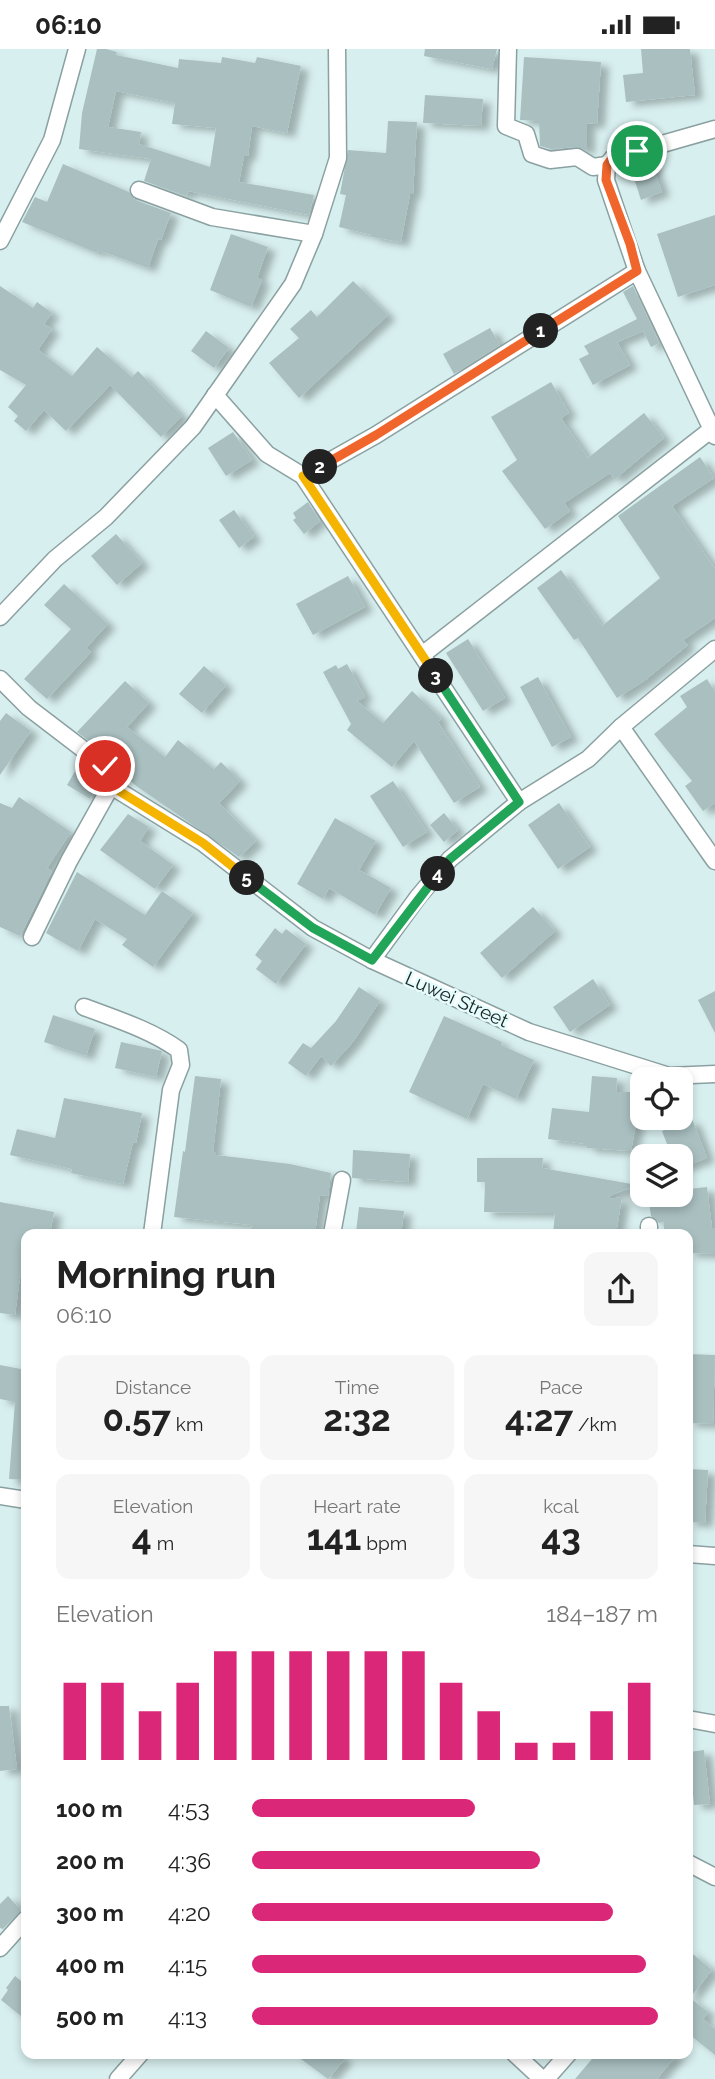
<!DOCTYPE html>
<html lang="en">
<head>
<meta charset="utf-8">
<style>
	:root { --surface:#fff; --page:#f6f6f6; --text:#222; --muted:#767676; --accent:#db2777 }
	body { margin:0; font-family:Raleway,sans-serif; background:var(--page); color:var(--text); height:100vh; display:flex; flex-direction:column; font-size:26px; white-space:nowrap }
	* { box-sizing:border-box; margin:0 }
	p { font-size:23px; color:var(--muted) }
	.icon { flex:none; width:38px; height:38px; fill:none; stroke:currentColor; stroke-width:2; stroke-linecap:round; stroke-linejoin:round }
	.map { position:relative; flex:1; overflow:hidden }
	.sheet { position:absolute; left:21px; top:1180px; width:672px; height:830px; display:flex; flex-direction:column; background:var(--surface); border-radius:14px; box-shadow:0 4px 10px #0003 }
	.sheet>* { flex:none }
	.fabs { position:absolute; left:630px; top:1018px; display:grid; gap:14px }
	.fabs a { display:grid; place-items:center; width:63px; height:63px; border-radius:14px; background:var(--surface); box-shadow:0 4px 10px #0003; font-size:35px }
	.pin { position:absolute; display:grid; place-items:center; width:60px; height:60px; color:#fff; margin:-30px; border:4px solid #fff; border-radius:50%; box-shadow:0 2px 7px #0007 }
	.km { position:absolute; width:35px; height:35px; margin:-18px; border-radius:50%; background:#222; color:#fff; font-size:19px; line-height:35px; text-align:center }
	.round { display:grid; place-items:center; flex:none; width:74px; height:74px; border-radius:14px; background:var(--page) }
	.headline { display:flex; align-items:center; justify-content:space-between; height:119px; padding:0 35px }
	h1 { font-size:38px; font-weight:700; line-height:52px }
	.stats { display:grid; grid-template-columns:repeat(3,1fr); gap:10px; height:119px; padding:7px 35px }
	.stats div { display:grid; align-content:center; border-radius:14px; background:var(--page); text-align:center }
	.stats b { font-size:35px; font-weight:700 }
	.stats small { font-size:19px; font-weight:400 }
	.stats p { font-size:19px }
	.chart { height:196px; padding:14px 35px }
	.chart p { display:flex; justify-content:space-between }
	.chart svg { width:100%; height:126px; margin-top:7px; stroke:var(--accent); stroke-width:6 }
	ul { padding:0 35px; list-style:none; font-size:23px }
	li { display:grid; grid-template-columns:112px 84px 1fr; align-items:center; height:52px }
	li i { height:18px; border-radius:9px; background:var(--accent) }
	.status { display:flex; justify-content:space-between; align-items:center; height:49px; padding:0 35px; background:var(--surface); direction:ltr }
	.status svg { height:19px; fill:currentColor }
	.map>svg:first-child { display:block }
	.building { fill:#a9bfc0; fill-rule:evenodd; filter:url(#shadow) }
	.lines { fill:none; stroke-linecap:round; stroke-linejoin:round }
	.minor-casing { stroke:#8ba0a1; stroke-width:19 }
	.minor { stroke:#fff; stroke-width:16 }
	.split-1-casing { stroke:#fff; stroke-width:14 }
	.split-2-casing { stroke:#fff; stroke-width:14 }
	.split-3-casing { stroke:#fff; stroke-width:14 }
	.split-4-casing { stroke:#fff; stroke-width:14 }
	.split-5-casing { stroke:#fff; stroke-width:14 }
	.split-6-casing { stroke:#fff; stroke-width:14 }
	.split-1 { stroke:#f0652b; stroke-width:9 }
	.split-2 { stroke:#f0652b; stroke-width:9 }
	.split-3 { stroke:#f5b400; stroke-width:9 }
	.split-4 { stroke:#22a559; stroke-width:9 }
	.split-5 { stroke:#22a559; stroke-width:9 }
	.split-6 { stroke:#f5b400; stroke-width:9 }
	.labels { text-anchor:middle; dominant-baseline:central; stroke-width:5; stroke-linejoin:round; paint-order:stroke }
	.street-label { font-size:19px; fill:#1b2323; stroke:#e5fcfd }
</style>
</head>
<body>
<div class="status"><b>06:10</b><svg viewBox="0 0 49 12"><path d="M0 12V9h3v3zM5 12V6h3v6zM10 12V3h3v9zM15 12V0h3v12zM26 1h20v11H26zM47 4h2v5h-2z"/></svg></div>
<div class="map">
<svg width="715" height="2030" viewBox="0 0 715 2030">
	<defs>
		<filter id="shadow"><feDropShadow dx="8" dy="4.5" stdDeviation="3.5" flood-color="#0004"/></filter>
	</defs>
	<rect width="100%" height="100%" fill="#d8efef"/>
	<g class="building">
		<path d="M97,0H106L117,3L116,6L178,19L179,10L221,14L222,8L255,14L257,8L301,17L287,84L252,77L248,107H244L239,133L314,146L309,166L188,142L186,147L144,132L151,110L79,100L82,64ZM116,42L175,54L172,75L216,79L210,118L139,95L141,83L108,78Z"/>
		<polygon points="425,0 497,0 492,20 424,7"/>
		<polygon points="641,0 690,0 695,46 626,53 623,26 643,24"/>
		<polygon points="524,8 601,13 597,75 587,74 587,102 577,98 551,100 540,97 539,72 520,71"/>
		<polygon points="425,46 483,50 481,77 423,74"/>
		<polygon points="388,72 417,73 413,145 410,145 401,193 372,188 372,186 339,178 346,146 340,145 348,101 386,104"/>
		<polygon points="651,113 662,143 641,151 631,120"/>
		<polygon points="63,115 129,143 135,151 171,164 161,191 158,190 148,219 98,201 97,204 22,173 35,148 47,153"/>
		<polygon points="715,166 715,236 678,248 657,185"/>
		<polygon points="231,185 268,198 257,229 262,231 251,258 210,241"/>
		<polygon points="353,232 388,266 299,349 269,314 299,289 290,280 311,261 317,268"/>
		<polygon points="0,237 33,259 37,253 52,264 44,275 52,280 38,301 72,327 97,298 132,328 138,322 182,367 161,388 110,336 66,382 44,361 26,382 14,372 18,367 8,358 26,336 0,321"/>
		<polygon points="633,237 659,294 651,298 643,282 617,293 630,316 593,336 579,310 589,305 584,297 637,270 623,243"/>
		<polygon points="490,279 500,296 454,325 443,305"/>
		<polygon points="206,282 229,299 214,319 191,302"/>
		<polygon points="551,333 569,364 561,369 588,409 644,364 664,389 615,430 610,424 564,454 570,462 545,480 502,422 517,411 491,368"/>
		<polygon points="233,383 252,411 226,427 208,399"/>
		<polygon points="700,408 714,429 672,457 715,520 715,569 683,591 688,596 644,632 617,649 578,589 574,591 537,539 561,521 602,577 660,529 618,467"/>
		<polygon points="308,453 320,472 304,485 293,471 296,469 293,464"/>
		<polygon points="234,461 254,488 239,499 219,471"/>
		<polygon points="116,485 142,514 117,536 91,507"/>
		<polygon points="348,527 365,558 313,586 296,555"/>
		<polygon points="64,535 108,575 86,599 91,603 47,650 24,630 71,580 44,556"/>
		<polygon points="468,590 505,649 483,662 446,604"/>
		<polygon points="347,615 365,648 357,652 383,674 412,642 441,669 438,673 480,738 454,754 414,692 392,718 347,681 351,675 323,623 336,616 338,620"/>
		<polygon points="204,617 226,636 202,664 179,645"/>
		<polygon points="538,628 571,688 552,698 520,638"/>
		<polygon points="707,630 715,643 715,754 703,762 685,737 692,732 654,685 687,658 680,647"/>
		<polygon points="125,632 149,654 127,678 165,708 178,691 214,720 221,713 240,732 219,754 256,792 239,808 135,736 116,718 111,709 77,683"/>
		<polygon points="6,664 31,682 0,726 0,672"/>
		<polygon points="78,717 98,729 99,734 90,750 67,736"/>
		<polygon points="393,732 427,783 403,798 370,747"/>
		<polygon points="19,748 71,783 47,819 52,822 20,887 0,878 0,754 12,759"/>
		<polygon points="559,754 590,798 558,820 528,776"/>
		<polygon points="444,764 458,781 444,793 430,776"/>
		<polygon points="128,765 149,778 140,792 173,816 155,840 100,801"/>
		<polygon points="335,769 376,792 359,821 391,839 375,866 329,839 323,850 297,835"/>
		<polygon points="77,823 145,866 162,842 193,864 153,918 122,896 127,890 95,870 78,902 46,884"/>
		<polygon points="533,858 555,882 502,929 480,904"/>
		<polygon points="275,879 282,885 286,880 306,895 276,935 256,920 262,912 255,906"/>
		<polygon points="593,930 610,956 570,983 553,958"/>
		<polygon points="359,938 380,952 353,993 331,1017 321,1007 306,1027 288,1014 303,994 311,999 336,972"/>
		<polygon points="715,942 715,984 698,951"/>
		<polygon points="53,966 95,980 86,1007 44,993"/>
		<polygon points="444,967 502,993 501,996 534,1011 516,1050 483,1035 467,1070 409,1043"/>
		<polygon points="121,993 162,1002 156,1028 115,1019"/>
		<polygon points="195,1027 221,1030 213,1103 216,1103 216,1106 290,1115 331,1124 328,1147 320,1146 315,1185 250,1185 252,1176 174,1168 183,1102 185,1103"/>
		<polygon points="592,1027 617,1029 616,1043 642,1043 642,1059 639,1059 631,1102 587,1099 587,1095 548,1090 552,1059 589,1063"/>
		<polygon points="64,1049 142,1064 136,1094 133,1093 123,1135 71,1124 72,1120 10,1106 17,1080 55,1089"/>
		<polygon points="692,1070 707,1109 681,1119 681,1108 672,1108 662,1082"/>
		<polygon points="353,1101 410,1105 408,1133 352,1129"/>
		<polygon points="477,1109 543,1109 542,1119 637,1136 609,1147 610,1150 622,1148 616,1185 553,1185 555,1164 484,1163 485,1133 477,1133"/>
		<polygon points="707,1138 712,1179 715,1179 715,1205 688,1204 688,1185 664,1185 664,1173 659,1174 651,1167 648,1146 681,1146 681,1141"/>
		<polygon points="0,1153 54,1163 50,1185 26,1185 26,1230 20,1228 15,1266 0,1264"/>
		<polygon points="359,1158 404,1162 401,1185 356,1183"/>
		<polygon points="688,1305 715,1306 713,1375 688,1374"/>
		<polygon points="0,1316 26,1321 22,1343 26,1343 26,1431 9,1430 15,1353 0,1350"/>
		<polygon points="688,1420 708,1421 705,1474 688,1473"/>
		<polygon points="0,1657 9,1657 17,1720 0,1722"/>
		<polygon points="704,1701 710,1755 694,1756 689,1703"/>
		<polygon points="8,1847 21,1861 3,1880 0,1879 0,1855"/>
		<polygon points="688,1901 712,1921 690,1949 708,1963 703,1970 715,1980 715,2006 690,1986 688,1989"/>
		<polygon points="15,1927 26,1936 26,1971 1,1951 8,1941 6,1939"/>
		<polygon points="293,2004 337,2004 345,2010 328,2030"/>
		<polygon points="597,2004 678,2004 657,2030 575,2030"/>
	</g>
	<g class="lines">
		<defs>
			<g id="minor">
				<polyline points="508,0 506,77 526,85 532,105 550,111 577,108 593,118 607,116"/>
				<polyline points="715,80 613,109 607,116 606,131 637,222 715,387"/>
				<polyline points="139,141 212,168 314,185"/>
				<polyline points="0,192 52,91 77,0"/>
				<polyline points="215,346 267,405 303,427 519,753"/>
				<polyline points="303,427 376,386 637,222"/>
				<polyline points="0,568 55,510 106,468 193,378 293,235 314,185 338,109 337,0"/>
				<polyline points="422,606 712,380"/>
				<polyline points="0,630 29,659 105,717 111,737 203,794 313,879 372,911 529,983 669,1027 715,1025"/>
				<polyline points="621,678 715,812"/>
				<polyline points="32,888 69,812 111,737"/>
				<polyline points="372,911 418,848 450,810 519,753 588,710 621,678 715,600"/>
				<path d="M84,958C116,970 151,981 179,1001L181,1016L171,1041L152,1185"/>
				<polyline points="649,1177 649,1185"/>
				<polyline points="332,1185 342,1131"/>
				<polyline points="0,1447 26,1451"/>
				<polyline points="688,1505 715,1507"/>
				<polyline points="688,1670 715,1675"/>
				<polyline points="688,1814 715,1828"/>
				<polyline points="0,1899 26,1870"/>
				<polyline points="514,2004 542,2030"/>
				<polyline points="118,2030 141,2004"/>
				<polyline points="546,2030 569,2004"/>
			</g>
		</defs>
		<use href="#minor" class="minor-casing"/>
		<use href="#minor" class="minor"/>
	</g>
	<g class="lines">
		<defs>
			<polyline id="split-1" points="541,282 637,222 630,195 606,131 607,116 613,108 637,102"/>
			<polyline id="split-2" points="320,418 376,386 541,282"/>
			<polyline id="split-3" points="320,418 303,427 436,627"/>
			<polyline id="split-4" points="436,627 519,753 450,810 438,825"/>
			<polyline id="split-5" points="247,829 313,879 372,911 438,825"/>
			<polyline id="split-6" points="105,717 111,737 203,794 247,829"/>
		</defs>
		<use href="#split-1" class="split-1-casing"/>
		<use href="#split-2" class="split-2-casing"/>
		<use href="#split-3" class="split-3-casing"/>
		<use href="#split-4" class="split-4-casing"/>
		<use href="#split-5" class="split-5-casing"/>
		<use href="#split-6" class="split-6-casing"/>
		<use href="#split-1" class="split-1"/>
		<use href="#split-2" class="split-2"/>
		<use href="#split-3" class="split-3"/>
		<use href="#split-4" class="split-4"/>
		<use href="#split-5" class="split-5"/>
		<use href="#split-6" class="split-6"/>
	</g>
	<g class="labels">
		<g class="street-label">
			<text transform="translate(457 950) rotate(24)">Luwei Street</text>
		</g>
	</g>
</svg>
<div class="fabs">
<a><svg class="icon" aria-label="locate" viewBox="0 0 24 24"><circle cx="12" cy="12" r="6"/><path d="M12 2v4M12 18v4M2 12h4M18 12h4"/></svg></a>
<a><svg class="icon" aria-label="layers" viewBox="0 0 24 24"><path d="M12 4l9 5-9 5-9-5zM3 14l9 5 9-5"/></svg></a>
</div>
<div class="pin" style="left:637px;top:102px;background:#1e9e55"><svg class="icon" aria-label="arrive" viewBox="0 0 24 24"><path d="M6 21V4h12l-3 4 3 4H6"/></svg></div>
<div class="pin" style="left:105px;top:717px;background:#d93025"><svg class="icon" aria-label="check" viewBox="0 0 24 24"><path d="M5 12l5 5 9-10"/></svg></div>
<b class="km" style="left:541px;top:282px">1</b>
<b class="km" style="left:320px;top:418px">2</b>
<b class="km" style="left:436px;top:627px">3</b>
<b class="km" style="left:438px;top:825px">4</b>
<b class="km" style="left:247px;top:829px">5</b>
<section class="sheet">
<div class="headline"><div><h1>Morning run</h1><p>06:10</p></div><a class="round"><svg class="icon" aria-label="share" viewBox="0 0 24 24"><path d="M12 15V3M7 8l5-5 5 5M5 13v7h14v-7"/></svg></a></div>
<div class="stats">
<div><p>Distance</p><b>0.57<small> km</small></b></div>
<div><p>Time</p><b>2:32</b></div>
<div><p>Pace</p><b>4:27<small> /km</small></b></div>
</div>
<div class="stats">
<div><p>Elevation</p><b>4<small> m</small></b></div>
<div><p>Heart rate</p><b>141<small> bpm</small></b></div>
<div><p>kcal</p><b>43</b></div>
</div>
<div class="chart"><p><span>Elevation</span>184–187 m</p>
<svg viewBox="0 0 160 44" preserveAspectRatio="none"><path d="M5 44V17M15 44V17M25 44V27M35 44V17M45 44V6M55 44V6M65 44V6M75 44V6M85 44V6M95 44V6M105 44V17M115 44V27M125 44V38M135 44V38M145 44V27M155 44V17"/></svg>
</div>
<ul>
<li><b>100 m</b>4:53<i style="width:55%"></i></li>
<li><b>200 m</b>4:36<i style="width:71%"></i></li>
<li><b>300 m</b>4:20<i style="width:89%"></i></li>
<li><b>400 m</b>4:15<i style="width:97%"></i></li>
<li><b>500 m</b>4:13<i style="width:100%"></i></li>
</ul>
</section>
</div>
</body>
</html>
